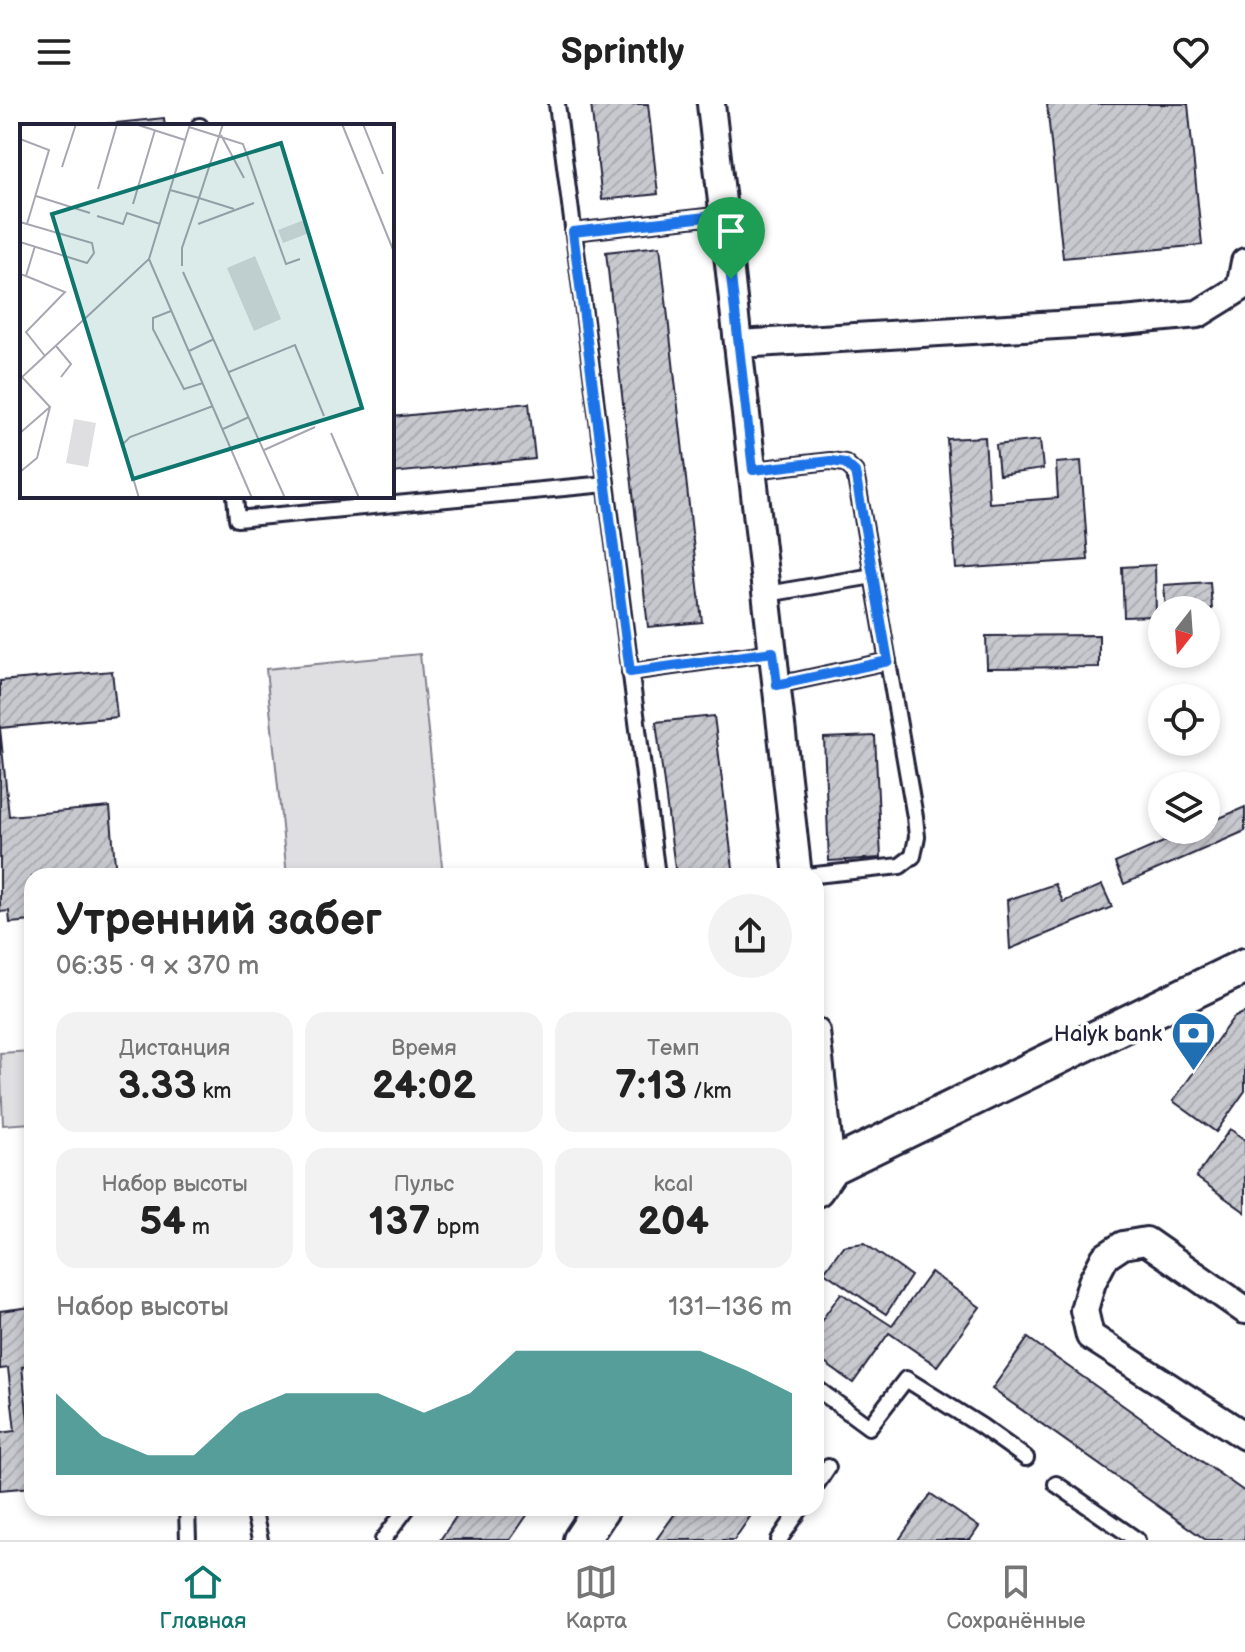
<!DOCTYPE html>
<html lang="ru">
<head>
<meta charset="utf-8">
<style>
	:root { --surface:#fff; --page:#f2f2f2; --text:#222; --muted:#767676; --line:#e0e0e0; --accent:#0f766e }
	body { margin:0; font-family:"Balsamiq Sans",sans-serif; background:var(--page); color:var(--text); height:100vh; display:flex; flex-direction:column; font-size:30px; white-space:nowrap }
	* { box-sizing:border-box; margin:0 }
	p { font-size:26px; color:var(--muted) }
	.icon { flex:none; width:44px; height:44px; fill:none; stroke:currentColor; stroke-width:2; stroke-linecap:round; stroke-linejoin:round }
	.map { position:relative; flex:1; overflow:hidden }
	.sheet { position:absolute; left:24px; top:764px; width:800px; height:648px; display:flex; flex-direction:column; background:var(--surface); border-radius:24px; box-shadow:0 4px 12px #0003 }
	.sheet>* { flex:none }
	.needle { width:52px; rotate:197deg }
	.tools { position:absolute; left:1148px; top:492px; display:grid; gap:16px }
	.tools a { display:grid; place-items:center; width:72px; height:72px; border-radius:50%; background:var(--surface); box-shadow:0 4px 12px #0003; font-size:40px }
	.pin { position:absolute; display:grid; place-items:center; width:68px; height:68px; color:#fff; margin:-82px -34px; border-radius:50% 50% 50% 0; rotate:-45deg; box-shadow:0 0 8px #0007 }
	.pin .icon { rotate:45deg }
	.round { display:grid; place-items:center; flex:none; width:84px; height:84px; border-radius:42px; background:var(--page) }
	.summary { display:flex; align-items:center; justify-content:space-between; height:136px; padding:0 32px }
	h1 { font-size:44px; font-weight:800; line-height:60px }
	.figures { display:grid; grid-template-columns:repeat(3,1fr); gap:12px; height:136px; padding:8px 32px }
	.figures div { display:grid; align-content:center; border-radius:20px; background:var(--page); text-align:center }
	.figures b { font-size:40px; font-weight:800 }
	.figures small { font-size:22px; font-weight:400 }
	.figures p { font-size:22px }
	.chart { height:224px; padding:16px 32px }
	.chart p { display:flex; justify-content:space-between }
	.chart svg { width:100%; height:144px; margin-top:8px; fill:var(--accent); opacity:.7 }
	header { display:flex; justify-content:space-between; align-items:center; height:104px; padding:0 32px; background:var(--surface); font-size:36px; font-weight:800 }
	.tab-bar { display:flex; justify-content:space-around; align-items:center; height:112px; border-top:2px solid var(--line); background:var(--surface); font-size:22px; color:var(--muted) }
	.tab-bar a { display:grid; justify-items:center; gap:4px }
	.tab-bar .active { color:var(--accent) }
	.map>svg:first-child { display:block }
	.pitch { fill:#dfdfe2; stroke:#80808e; stroke-width:2 }
	.building { fill:url(#building-hatch); stroke:#22223b; stroke-width:2 }
	.lines { fill:none; stroke-linecap:round; stroke-linejoin:round }
	.service-casing { stroke:#22223b; stroke-width:20 }
	.minor-casing { stroke:#22223b; stroke-width:32 }
	.tertiary-casing { stroke:#22223b; stroke-width:40 }
	.service { stroke:#fff; stroke-width:14 }
	.minor { stroke:#fff; stroke-width:26 }
	.tertiary { stroke:#fff; stroke-width:34 }
	.route-casing { stroke:#fff; stroke-width:16 }
	.route { stroke:#1a73e8; stroke-width:10 }
	.labels { text-anchor:middle; dominant-baseline:central; stroke-width:7; stroke-linejoin:round; paint-order:stroke }
	.poi-label { font-size:22px; fill:#22223b; stroke:#fff; text-anchor:end }
	.inset-road { fill:none; stroke:#a7a7b1; stroke-width:2 }
	.view { fill:#0f766e; fill-opacity:0.15; stroke:#0f766e; stroke-width:4 }
	.inset-edge { fill:none; stroke:#22223b; stroke-width:4 }
</style>
</head>
<body>
<header><svg class="icon" aria-label="menu" viewBox="0 0 24 24"><path d="M4 6h16M4 12h16M4 18h16"/></svg>Sprintly<svg class="icon" aria-label="heart" viewBox="0 0 24 24"><path d="M12 20l-8-8c-3-5 5-10 8-4 3-6 11-1 8 4z"/></svg></header>
<div class="map">
<svg width="1245" height="1436" viewBox="0 0 1245 1436">
	<defs>
		<pattern id="building-hatch" width="6" height="6" patternUnits="userSpaceOnUse" patternTransform="scale(2)"><rect width="6" height="6" fill="#c8c8cf"/><path d="M-1 1l2-2M0 6l6-6M5 7l2-2" fill="none" stroke="#acacb3"/></pattern>
	</defs>
	<rect width="100%" height="100%" fill="#fff"/>
	<filter id="ink" filterUnits="userSpaceOnUse"><feTurbulence type="fractalNoise" baseFrequency=".0125" numOctaves="2"/><feDisplacementMap in="SourceGraphic" scale="16" xChannelSelector="R" yChannelSelector="G"/><feConvolveMatrix kernelMatrix="1 2 1 2 8 2 1 2 1" color-interpolation-filters="sRGB"/></filter>
	<g filter="url(#ink)">
		<g class="pitch">
			<polygon points="420,550 443,772 287,772 266,565"/>
			<polygon points="32,947 32,1019 3,1021 0,949"/>
		</g>
		<g class="building">
			<polygon points="591,0 648,0 658,90 602,96"/>
			<polygon points="1047,0 1188,0 1202,141 1063,154"/>
			<polygon points="164,14 165,22 107,22 107,20"/>
			<polygon points="660,142 702,518 648,523 606,148"/>
			<polygon points="529,299 535,355 392,369 392,313"/>
			<polygon points="985,333 989,399 1058,394 1056,359 1081,357 1088,456 956,465 947,335"/>
			<polygon points="1040,336 1043,365 999,371 996,341"/>
			<polygon points="1155,461 1156,512 1124,513 1122,463"/>
			<polygon points="1210,478 1212,505 1166,506 1164,481"/>
			<polygon points="1099,531 1099,563 987,564 986,532"/>
			<polygon points="112,567 117,613 0,624 9,712 110,703 116,772 32,772 32,817 10,819 9,807 0,808 0,577"/>
			<polygon points="714,612 734,772 676,772 656,618"/>
			<polygon points="875,632 881,754 829,757 824,634"/>
			<polygon points="1245,703 1245,727 1124,780 1115,759 1191,726 1206,726 1206,720"/>
			<polygon points="1055,780 1063,798 1102,781 1112,803 1010,845 1007,796"/>
			<polygon points="1245,908 1245,987 1216,1028 1173,997 1233,914"/>
			<polygon points="1230,1025 1245,1036 1245,1108 1196,1073"/>
			<polygon points="864,1139 911,1172 886,1210 824,1168 843,1142"/>
			<polygon points="931,1168 980,1203 937,1262 889,1229 853,1279 816,1253 816,1224 841,1189 892,1222"/>
			<polygon points="32,1203 32,1262 22,1263 29,1325 32,1325 32,1383 0,1386 0,1329 15,1327 8,1264 0,1265 0,1207"/>
			<polygon points="1028,1234 1245,1388 1245,1436 1206,1436 992,1285"/>
			<polygon points="931,1390 979,1423 970,1436 899,1436"/>
			<polygon points="462,1404 532,1404 510,1436 440,1436"/>
			<polygon points="679,1404 756,1404 734,1436 656,1436"/>
		</g>
		<g class="lines">
			<defs>
				<g id="service">
					<polyline points="557,0 657,772"/>
					<polyline points="199,22 200,22"/>
					<polyline points="573,128 724,111"/>
					<polyline points="753,366 830,357 845,359 855,368 915,713 917,733 913,752 900,762 806,772"/>
					<polyline points="235,392 237,415 606,380"/>
					<polyline points="767,490 873,472"/>
					<polyline points="630,568 773,548"/>
					<polyline points="777,581 888,557"/>
					<polyline points="816,1284 869,1323 906,1275 981,1322 1026,1354"/>
					<polyline points="1056,1380 1137,1436"/>
					<polyline points="816,1381 828,1363"/>
					<polyline points="187,1404 188,1436"/>
					<polyline points="253,1404 260,1436"/>
					<polyline points="383,1436 407,1404"/>
					<polyline points="779,1436 801,1404"/>
				</g>
				<g id="minor">
					<polyline points="711,0 798,772"/>
					<polyline points="738,240 1123,217 1198,210 1240,184 1245,158"/>
					<polyline points="816,928 831,1063"/>
					<polyline points="1245,1206 1146,1137 1123,1141 1105,1153 1092,1178 1084,1206 1090,1232 1245,1332"/>
				</g>
				<g id="tertiary">
					<polyline points="816,1085 831,1063 1245,862"/>
					<polyline points="581,1436 602,1404"/>
				</g>
			</defs>
			<use href="#service" class="service-casing"/>
			<use href="#minor" class="minor-casing"/>
			<use href="#tertiary" class="tertiary-casing"/>
			<use href="#service" class="service"/>
			<use href="#minor" class="minor"/>
			<use href="#tertiary" class="tertiary"/>
		</g>
	</g>
	<g class="lines" filter="url(#ink)">
		<defs>
			<polygon id="route" points="724,111 753,366 830,357 845,359 855,368 888,557 777,581 773,548 630,568 573,128"/>
		</defs>
		<use href="#route" class="route-casing"/>
		<use href="#route" class="route"/>
	</g>
	<defs>
		<symbol id="bank-pin" viewBox="-11 -11 22 30"><path d="M0 17L-7.5 6A9.5 9.5 0 1 1 7.5 6Z" fill="#1f6fb2" stroke="#fff"/><path d="M-6-4H6V4H-6ZM0-2.3a2.3 2.3 0 1 0 0 4.6a2.3 2.3 0 1 0 0-4.6Z" fill="#fff"/></symbol>
	</defs>
	<g fill-rule="evenodd">
		<use href="#bank-pin" x="1168" y="904" width="51" height="69"/>
	</g>
	<g class="labels">
		<g class="poi-label">
			<text x="1162" y="930">Halyk bank</text>
		</g>
	</g>
	<g transform="translate(20 20)">
		<rect width="374" height="374" fill="#fff"/>
		<path d="M284,96L289,109L263,119L258,106ZM235,132L261,195L234,207L207,144ZM54,295L76,299L68,343L46,339Z" fill="#dfdfe2"/>
		<path class="inset-road" d="M115,0L165,16M322,0L374,128M343,0L363,50M169,3L223,20L266,140L280,135M201,11L224,54M0,15L29,26L7,100M42,43L56,0M78,65L97,0M150,66L179,74L203,0M16,72L70,89M113,80L135,6M77,92L103,100L107,89L140,100M0,98L72,119L74,129L67,139L0,118M178,100L234,79M129,135L232,374M162,142V124L179,74L214,85M163,148L265,374M0,150L6,152L15,122M6,152L45,168L6,208L25,232M151,187L133,194V205L164,265L183,259M36,222L51,240L41,253M169,227L194,215M209,248L275,221L304,292M0,255L129,135L170,0M203,305L229,293M0,309L30,283L2,253M311,309L339,374M244,326L295,303M0,348L17,334L30,283M119,374L103,320L110,313L193,282"/>
		<path class="view" d="M261,19L342,284L113,355L32,90Z"/>
		<rect width="374" height="374" class="inset-edge"/>
	</g>
</svg>
<div class="tools">
<a><svg class="needle" viewBox="-14 -14 28 28"><path d="M0-13l5 13h-10z" fill="#e53935"/><path d="M0 13l5-13h-10z" fill="#767676"/></svg></a>
<a><svg class="icon" aria-label="locate" viewBox="0 0 24 24"><circle cx="12" cy="12" r="6"/><path d="M12 2v4M12 18v4M2 12h4M18 12h4"/></svg></a>
<a><svg class="icon" aria-label="layers" viewBox="0 0 24 24"><path d="M12 4l9 5-9 5-9-5zM3 14l9 5 9-5"/></svg></a>
</div>
<div class="pin" style="left:731px;top:175px;background:#1e9e55"><svg class="icon" aria-label="arrive" viewBox="0 0 24 24"><path d="M6 21V4h12l-3 4 3 4H6"/></svg></div>
<section class="sheet">
<div class="summary"><div><h1>Утренний забег</h1><p>06:35 · 9 × 370 m</p></div><a class="round"><svg class="icon" aria-label="share" viewBox="0 0 24 24"><path d="M12 15V3M7 8l5-5 5 5M5 13v7h14v-7"/></svg></a></div>
<div class="figures">
<div><p>Дистанция</p><b>3.33<small> km</small></b></div>
<div><p>Время</p><b>24:02</b></div>
<div><p>Темп</p><b>7:13<small> /km</small></b></div>
</div>
<div class="figures">
<div><p>Набор высоты</p><b>54<small> m</small></b></div>
<div><p>Пульс</p><b>137<small> bpm</small></b></div>
<div><p>kcal</p><b>204</b></div>
</div>
<div class="chart"><p><span>Набор высоты</span>131–136 m</p>
<svg viewBox="0 0 160 44" preserveAspectRatio="none"><path d="M0 44V19L10 32L20 38L30 38L40 25L50 19L60 19L70 19L80 25L90 19L100 6L110 6L120 6L130 6L140 6L150 12L160 19V44z"/></svg>
</div>
</section>
</div>
<nav class="tab-bar">
<a class="active"><svg class="icon" aria-label="home" viewBox="0 0 24 24"><path d="M3 11l9-7 9 7M6 9v11h12V9"/></svg>Главная</a>
<a><svg class="icon" aria-label="map" viewBox="0 0 24 24"><path d="M3 6l6-2 6 2 6-2v14l-6 2-6-2-6 2zM9 4v14M15 6v14"/></svg>Карта</a>
<a><svg class="icon" aria-label="saved" viewBox="0 0 24 24"><path d="M7 4h10v16l-5-4-5 4z"/></svg>Сохранённые</a>
</nav>
</body>
</html>
